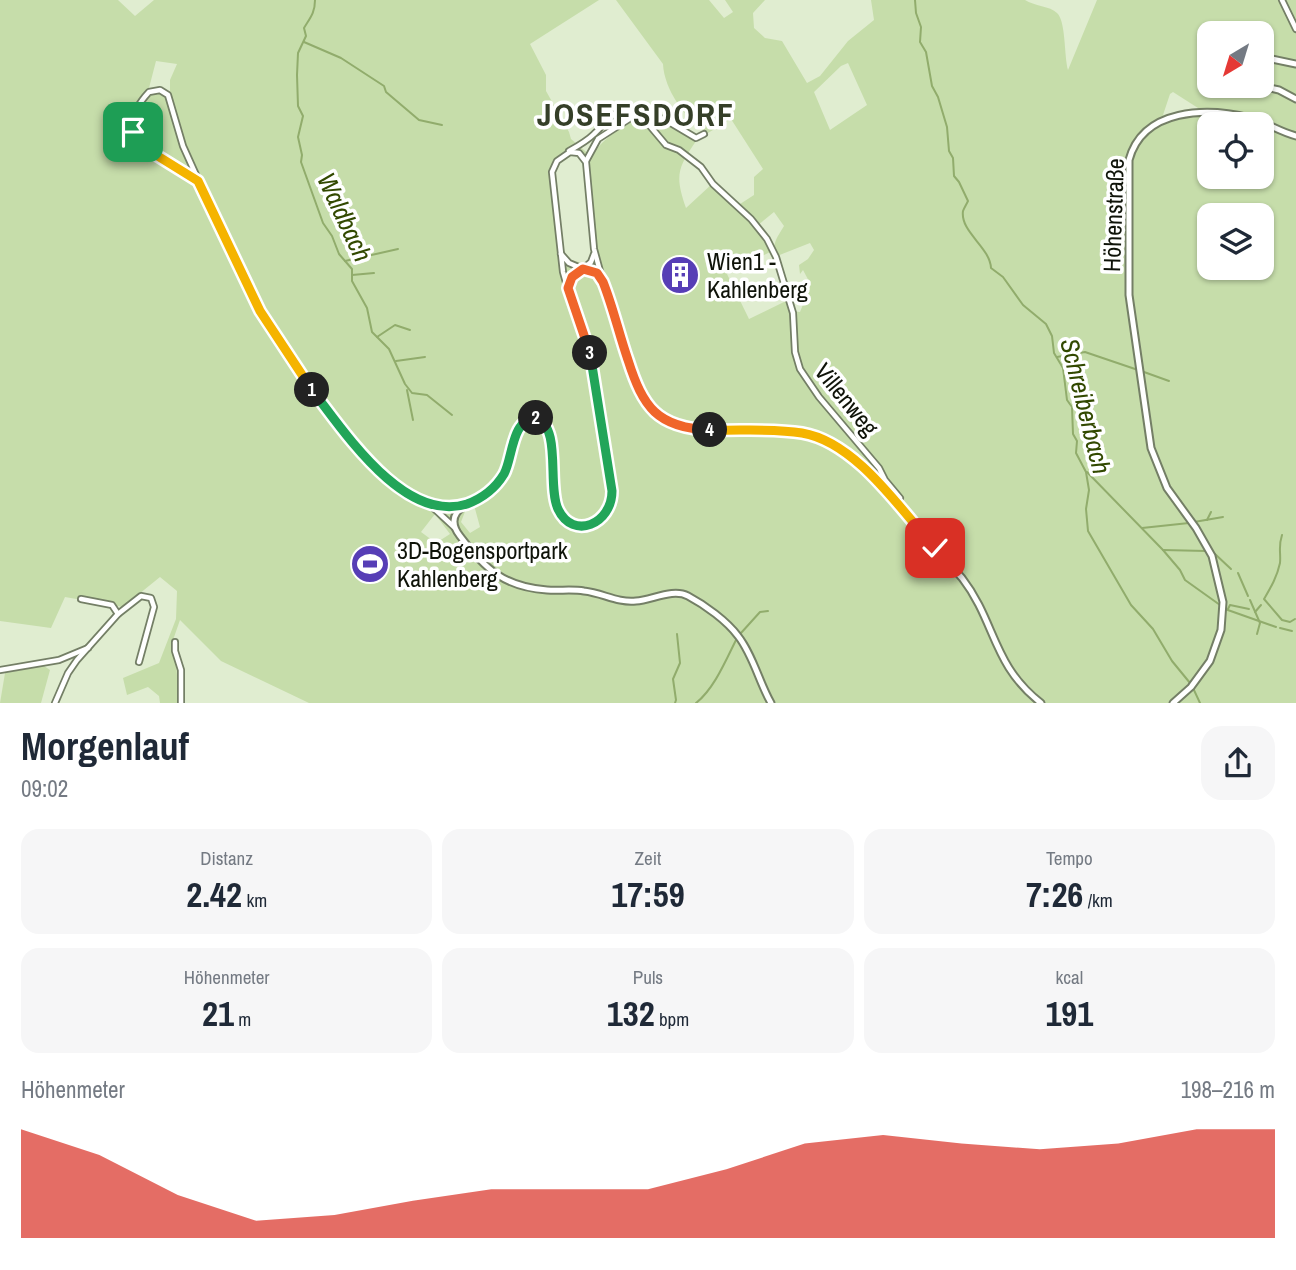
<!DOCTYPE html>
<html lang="de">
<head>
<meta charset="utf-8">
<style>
	:root { --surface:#fff; --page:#f6f6f7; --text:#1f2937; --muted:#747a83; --accent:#d93025 }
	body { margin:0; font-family:"Archivo Narrow",sans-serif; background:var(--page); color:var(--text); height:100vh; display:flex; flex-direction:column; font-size:26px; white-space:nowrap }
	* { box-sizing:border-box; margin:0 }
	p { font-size:23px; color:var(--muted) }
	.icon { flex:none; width:38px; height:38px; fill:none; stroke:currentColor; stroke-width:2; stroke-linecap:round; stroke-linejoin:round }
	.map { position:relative; height:703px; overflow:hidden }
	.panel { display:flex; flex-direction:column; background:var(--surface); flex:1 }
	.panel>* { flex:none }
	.needle { width:46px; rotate:218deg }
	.controls { position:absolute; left:1197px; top:21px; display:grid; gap:14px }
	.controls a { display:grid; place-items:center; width:77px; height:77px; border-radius:14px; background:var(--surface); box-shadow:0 2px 5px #0004; font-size:35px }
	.pin { position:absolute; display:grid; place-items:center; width:60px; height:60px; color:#fff; margin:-30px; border-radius:14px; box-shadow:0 4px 10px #0006 }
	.km { position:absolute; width:35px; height:35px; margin:-18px; border-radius:50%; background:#222; color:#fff; font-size:19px; line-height:35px; text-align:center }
	.round { display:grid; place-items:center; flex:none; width:74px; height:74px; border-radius:21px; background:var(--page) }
	.headline { display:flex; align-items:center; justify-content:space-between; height:119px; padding:0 21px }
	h1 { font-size:38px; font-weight:800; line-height:52px }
	.metrics { display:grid; grid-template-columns:repeat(3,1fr); gap:10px; height:119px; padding:7px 21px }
	.metrics div { display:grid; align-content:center; border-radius:18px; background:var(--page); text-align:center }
	.metrics b { font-size:35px; font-weight:800 }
	.metrics small { font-size:19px; font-weight:400 }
	.metrics p { font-size:19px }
	.chart { height:196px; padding:14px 21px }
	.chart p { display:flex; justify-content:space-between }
	.chart svg { width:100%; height:126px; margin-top:7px; fill:var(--accent); opacity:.7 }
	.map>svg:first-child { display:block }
	.green { fill:#c6ddaa; fill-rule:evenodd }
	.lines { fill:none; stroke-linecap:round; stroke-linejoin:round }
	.stream { stroke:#91ac6c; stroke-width:2 }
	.street-casing { stroke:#747f66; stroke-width:8 }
	.secondary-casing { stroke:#747f66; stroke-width:9 }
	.street { stroke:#fff; stroke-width:4.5 }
	.secondary { stroke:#fff; stroke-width:5 }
	.split-1-casing { stroke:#fff; stroke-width:14 }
	.split-2-casing { stroke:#fff; stroke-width:14 }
	.split-3-casing { stroke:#fff; stroke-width:14 }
	.split-4-casing { stroke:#fff; stroke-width:14 }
	.split-5-casing { stroke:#fff; stroke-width:14 }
	.split-1 { stroke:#f5b400; stroke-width:9 }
	.split-2 { stroke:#22a559; stroke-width:9 }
	.split-3 { stroke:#22a559; stroke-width:9 }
	.split-4 { stroke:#f0652b; stroke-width:9 }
	.split-5 { stroke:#f5b400; stroke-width:9 }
	.labels { text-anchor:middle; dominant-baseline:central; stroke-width:7; stroke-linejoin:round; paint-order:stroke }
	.street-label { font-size:24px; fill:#0f1309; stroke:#fff }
	.poi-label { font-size:24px; fill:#0f1309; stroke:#fff; text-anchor:start }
	.water-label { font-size:26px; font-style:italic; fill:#324900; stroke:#fff }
	.district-label { font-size:32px; font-weight:bold; letter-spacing:2px; fill:#353f28; stroke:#fff }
</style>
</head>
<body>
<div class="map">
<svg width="1296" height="703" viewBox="0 0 1296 703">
	<rect width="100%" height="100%" fill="#e0edd0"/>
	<g class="green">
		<path d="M0,0H118L135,16L154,0H599L530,44L546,75V91L569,132L571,139L591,156C600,142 632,114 651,117C662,119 685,135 696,141C677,169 675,176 686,208L712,184L754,224L772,251L727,274L749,319L788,300L791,311L800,312L804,302V289L811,285L803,270L800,274L799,265L808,259L814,250L810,243L777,256C770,246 778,236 784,226L774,212L758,225L737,206L754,195V177L763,169L731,119L708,133C686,121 664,89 663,64L616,0H709L724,18L733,12L725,0H765L753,13L754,28L765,38L782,41L807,83L820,76L848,41L874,20L871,0H1025C1034,6 1050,6 1057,13C1066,21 1064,56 1068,70L1097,0H1296V703H309L221,661L180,620L173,640L177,660L176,661L179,703H160L159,696L148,687L127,695L123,678L159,663L176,619L177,591L160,577L123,607L65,597L51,628L0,621ZM1209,33H1262V86H1209ZM156,61L177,64L170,80V94L163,90L149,88ZM848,63L867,105L830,130L814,92L841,66ZM1173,92L1198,108V109L1163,115L1170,94ZM1209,124H1262V177H1209ZM576,154L583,160L585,166L593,250L590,260L582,263L568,259L561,251L553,174C555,163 564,154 576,154ZM1209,215H1262V268H1209ZM474,505L480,527L470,533L461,522L466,509ZM435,514L450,534L436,543L421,532Z"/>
		<polygon points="44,666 50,670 41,703 0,703 5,673"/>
	</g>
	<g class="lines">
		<g class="stream">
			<path d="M315,0C315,13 310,18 304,28L306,36L298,53L297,75L298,106L303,116L298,137L302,155L301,162L323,223L332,236L339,254L352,269V281L367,308L372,332L389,349L405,384L412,393L427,395L452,415"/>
			<path d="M915,0L916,13L921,27L920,42L926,52L932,86L938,97L947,127L949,151L953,158L954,176L959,182L968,201C966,205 964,208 963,211C960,232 990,247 991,268L1003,277L1023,305L1046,324L1052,336L1054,353L1063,368L1067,400L1072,407L1073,434L1077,441L1076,453L1086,472L1089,490L1086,509L1088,531L1131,605L1153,629L1172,661L1190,683"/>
			<polyline points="304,42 341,58 384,86 386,92 419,120 442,125"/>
			<polyline points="345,261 398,249"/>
			<polyline points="352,275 374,273"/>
			<polyline points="377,337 395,325 410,330"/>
			<polyline points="1057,357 1085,352 1138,370"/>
			<polyline points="396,361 425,357"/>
			<polyline points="1144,372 1169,381"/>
			<polyline points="407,390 413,420"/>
			<polyline points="1087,472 1163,550 1180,570 1185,580 1220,605"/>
			<polyline points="1207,520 1211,512"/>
			<polyline points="1194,522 1223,517"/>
			<polyline points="1142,528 1189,523"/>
			<path d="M1282,535C1278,547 1281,552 1280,563C1277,577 1271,587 1264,599L1282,620L1290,622L1295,619"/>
			<polyline points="1163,550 1206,551"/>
			<polyline points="1215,554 1231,569"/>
			<polyline points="1238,573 1248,596"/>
			<polyline points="1250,600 1260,623 1257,634"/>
			<polyline points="1225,609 1276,627"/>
			<polyline points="1228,609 1230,605 1249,609"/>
			<polyline points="1255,612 1261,605"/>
			<polyline points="1280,628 1292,631"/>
			<polyline points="741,633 760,612 768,611"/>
			<polyline points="1193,688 1200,703"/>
			<polyline points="675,703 676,700 673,679 680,663 677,634"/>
			<path d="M696,703C714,689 726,660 736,640"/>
		</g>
		<defs>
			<g id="street">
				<polyline points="1282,0 1296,29"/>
				<polyline points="632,112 664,119 696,138 704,134"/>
				<polyline points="639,113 666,145 679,150 701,167 713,184 751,219 767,239 776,257 793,313 795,352 800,369 819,397 879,468 885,480 900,498 895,503"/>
				<path d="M569,151C578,146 587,141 594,134C605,124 612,112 627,108L632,112"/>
				<polyline points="586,161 598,139 629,119 632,112"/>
				<path d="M198,181C168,154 102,143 149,92L160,90L168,95L183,146L242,277L260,311L304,379L362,453L385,478L399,488L426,502L448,506L464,505"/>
				<polyline points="561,254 569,263 583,269 591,262 594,254"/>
				<polyline points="568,290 563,272 552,172 557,161 570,152 579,153 586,162 594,249 603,282"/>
				<polyline points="427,502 454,527"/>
				<polyline points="81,599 112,605 118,614"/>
				<polyline points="175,642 175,651 181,670 181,703"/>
				<polyline points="0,670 59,660 88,648"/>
				<polyline points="55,703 68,673 77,660 118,614 141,596 151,598 154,607 139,662"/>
			</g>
			<g id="secondary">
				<polyline points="1262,57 1296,64"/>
				<polyline points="1261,86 1279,90 1296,99"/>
				<path d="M771,703C759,682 753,655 738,636C727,621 705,605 688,596C673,588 652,600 636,601C617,603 603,593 584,591C572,589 559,591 547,590C504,587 485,569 460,536C437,506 485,501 499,481C511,464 510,443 520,426C528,413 543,418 549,429C555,454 549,481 557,505C568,540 613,527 612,491L594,367L568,288L572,277L583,269L594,271L603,282C621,330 629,422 691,429C728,433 766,428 803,433L828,442L856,460L962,578C996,622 992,665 1041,703"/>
				<path d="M1173,703L1191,687L1210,661L1221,630L1223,602L1212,556L1196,528L1167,488L1151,448L1129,295V160C1143,108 1207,107 1250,118C1266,122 1280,132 1296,136"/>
			</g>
		</defs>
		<use href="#street" class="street-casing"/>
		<use href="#secondary" class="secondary-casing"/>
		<use href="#street" class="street"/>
		<use href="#secondary" class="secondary"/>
	</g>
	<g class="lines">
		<defs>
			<polyline id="split-1" points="133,132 141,144 148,150 198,181 260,311 312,390"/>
			<path id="split-2" d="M312,390C344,431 404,524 467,504C483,498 495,489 504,474C513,458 511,419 536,418"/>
			<path id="split-3" d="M536,418C562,427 547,486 558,509C573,541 612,524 612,491L590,353"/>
			<path id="split-4" d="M590,353L568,288L572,277L583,269L597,273L603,282C613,307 619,334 628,360C643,407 657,428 710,430"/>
			<path id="split-5" d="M710,430C740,431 772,428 802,433C856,442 900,509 935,548"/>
		</defs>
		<use href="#split-1" class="split-1-casing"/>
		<use href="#split-2" class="split-2-casing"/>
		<use href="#split-3" class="split-3-casing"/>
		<use href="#split-4" class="split-4-casing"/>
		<use href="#split-5" class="split-5-casing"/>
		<use href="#split-1" class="split-1"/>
		<use href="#split-2" class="split-2"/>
		<use href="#split-3" class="split-3"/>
		<use href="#split-4" class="split-4"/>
		<use href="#split-5" class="split-5"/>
	</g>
	<defs>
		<symbol id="building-disc" viewBox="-11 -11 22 22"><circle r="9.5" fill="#573eb6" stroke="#fff"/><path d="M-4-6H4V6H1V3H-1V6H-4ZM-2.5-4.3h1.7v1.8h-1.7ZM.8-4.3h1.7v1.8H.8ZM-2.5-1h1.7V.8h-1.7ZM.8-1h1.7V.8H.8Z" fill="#fff"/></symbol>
		<symbol id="stadium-disc" viewBox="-11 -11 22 22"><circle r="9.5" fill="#573eb6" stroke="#fff"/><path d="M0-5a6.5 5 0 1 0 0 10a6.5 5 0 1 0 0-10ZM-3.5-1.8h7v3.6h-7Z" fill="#fff"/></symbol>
	</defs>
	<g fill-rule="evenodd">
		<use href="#building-disc" x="658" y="253" width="44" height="44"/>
		<use href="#stadium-disc" x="348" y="542" width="44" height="44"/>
	</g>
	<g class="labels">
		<g class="street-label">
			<text transform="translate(1113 215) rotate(-88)">Höhenstraße</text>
			<text transform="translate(847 399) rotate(51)">Villenweg</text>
		</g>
		<g class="poi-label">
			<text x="707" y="261">Wien1 -<tspan x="707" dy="28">Kahlenberg</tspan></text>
			<text x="397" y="550">3D-Bogensportpark<tspan x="397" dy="28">Kahlenberg</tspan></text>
		</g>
		<g class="water-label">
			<text transform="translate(345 217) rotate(65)">Waldbach</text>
			<text transform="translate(1086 406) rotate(76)">Schreiberbach</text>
		</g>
		<g class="district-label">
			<text x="636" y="114">JOSEFSDORF</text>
		</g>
	</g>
</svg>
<div class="controls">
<a><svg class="needle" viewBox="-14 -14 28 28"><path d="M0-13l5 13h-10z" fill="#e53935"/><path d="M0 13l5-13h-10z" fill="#747a83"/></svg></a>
<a><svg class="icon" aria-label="locate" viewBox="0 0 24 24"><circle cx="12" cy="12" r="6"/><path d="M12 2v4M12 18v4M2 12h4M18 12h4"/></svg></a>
<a><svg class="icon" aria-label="layers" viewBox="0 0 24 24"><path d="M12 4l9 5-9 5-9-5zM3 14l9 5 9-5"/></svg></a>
</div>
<div class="pin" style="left:133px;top:132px;background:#1e9e55"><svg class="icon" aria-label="arrive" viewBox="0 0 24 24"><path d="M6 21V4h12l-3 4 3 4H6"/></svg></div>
<div class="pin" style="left:935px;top:548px;background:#d93025"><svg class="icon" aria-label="check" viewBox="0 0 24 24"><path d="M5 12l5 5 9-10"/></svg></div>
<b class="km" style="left:312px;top:390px">1</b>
<b class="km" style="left:536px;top:418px">2</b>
<b class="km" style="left:590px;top:353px">3</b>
<b class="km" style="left:710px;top:430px">4</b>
</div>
<section class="panel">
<div class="headline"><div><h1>Morgenlauf</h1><p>09:02</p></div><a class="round"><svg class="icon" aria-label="share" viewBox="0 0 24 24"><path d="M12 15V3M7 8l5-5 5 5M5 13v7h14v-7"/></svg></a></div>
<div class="metrics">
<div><p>Distanz</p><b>2.42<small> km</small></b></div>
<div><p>Zeit</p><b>17:59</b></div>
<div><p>Tempo</p><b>7:26<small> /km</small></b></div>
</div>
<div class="metrics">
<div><p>Höhenmeter</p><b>21<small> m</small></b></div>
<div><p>Puls</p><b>132<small> bpm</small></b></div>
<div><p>kcal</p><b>191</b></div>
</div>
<div class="chart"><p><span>Höhenmeter</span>198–216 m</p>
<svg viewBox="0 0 160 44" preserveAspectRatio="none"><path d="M0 44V6L10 15L20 29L30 38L40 36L50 31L60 27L70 27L80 27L90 20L100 11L110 8L120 11L130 13L140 11L150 6L160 6V44z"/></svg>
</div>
</section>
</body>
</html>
